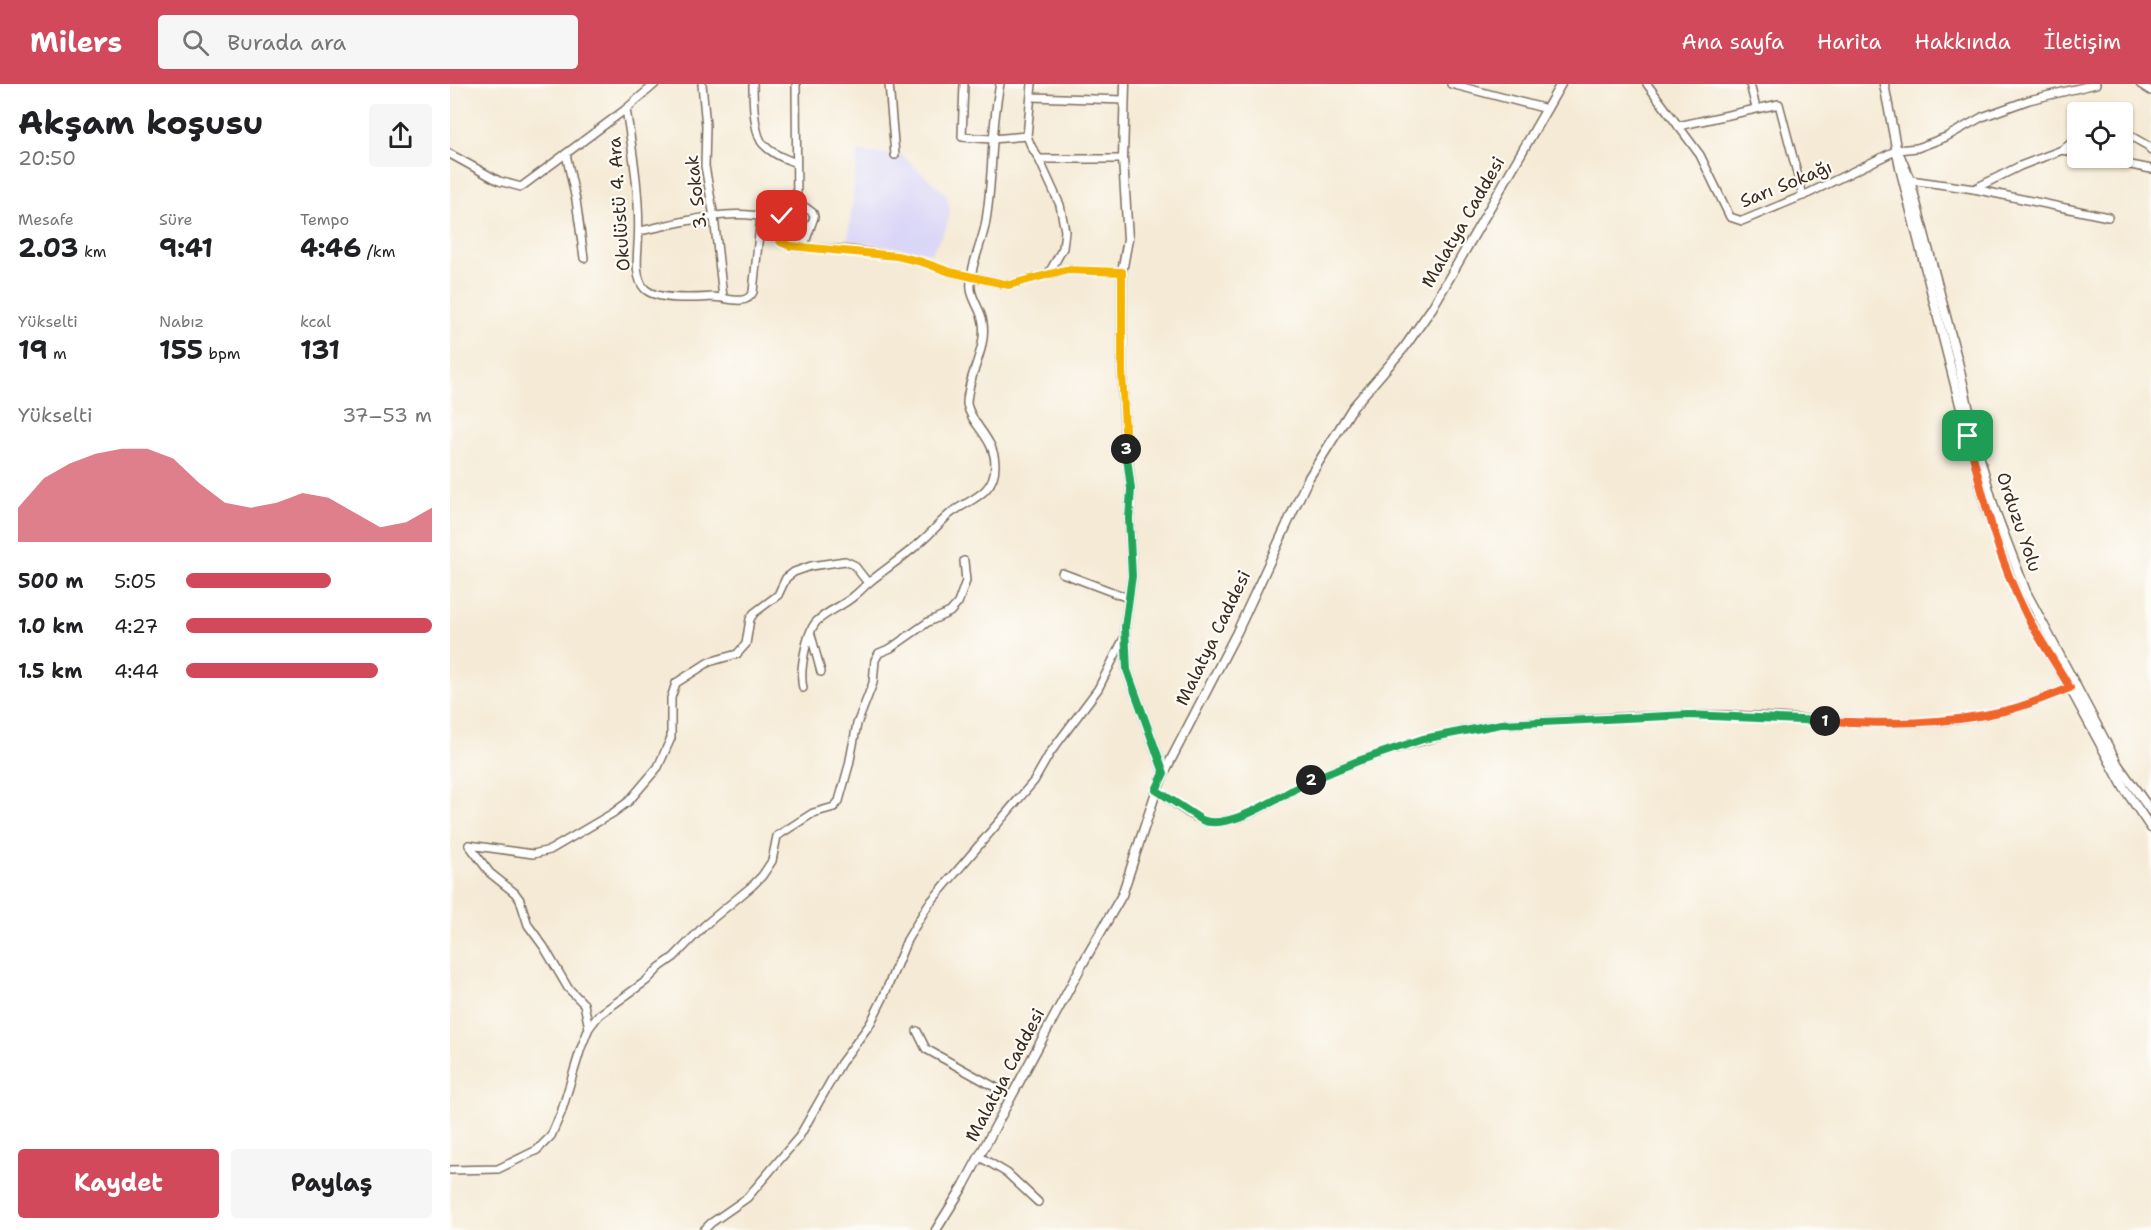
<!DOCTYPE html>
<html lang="tr">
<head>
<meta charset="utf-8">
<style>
	:root { --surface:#fff; --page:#f6f6f6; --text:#202124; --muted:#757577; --accent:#d1495b }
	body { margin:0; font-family:"Shantell Sans",sans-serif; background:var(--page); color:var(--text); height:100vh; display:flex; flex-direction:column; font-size:22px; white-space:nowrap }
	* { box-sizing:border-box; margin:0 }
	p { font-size:20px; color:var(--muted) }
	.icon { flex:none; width:33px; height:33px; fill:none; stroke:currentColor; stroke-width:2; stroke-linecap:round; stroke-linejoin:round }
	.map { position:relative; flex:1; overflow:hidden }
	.side { display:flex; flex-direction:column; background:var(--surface); width:450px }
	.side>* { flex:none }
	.fabs { position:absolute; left:1617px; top:18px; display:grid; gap:12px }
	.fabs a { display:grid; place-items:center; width:66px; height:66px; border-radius:6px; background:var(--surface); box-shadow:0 2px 4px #0004; font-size:30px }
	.pin { position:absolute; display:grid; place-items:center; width:51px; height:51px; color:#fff; margin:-26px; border-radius:12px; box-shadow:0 3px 9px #0006 }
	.km { position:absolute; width:30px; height:30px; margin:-15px; border-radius:50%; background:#222; color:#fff; font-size:16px; line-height:30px; text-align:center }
	.round { display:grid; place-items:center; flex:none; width:63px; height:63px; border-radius:6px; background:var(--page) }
	.summary { display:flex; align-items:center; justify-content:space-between; height:102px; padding:0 18px }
	h1 { font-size:33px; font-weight:700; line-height:45px }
	.stats { display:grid; grid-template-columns:repeat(3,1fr); gap:9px; height:102px; padding:6px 18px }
	.stats div { display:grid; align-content:center }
	.stats b { font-size:26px; font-weight:700 }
	.stats small { font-size:16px; font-weight:400 }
	.stats p { font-size:16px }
	.chart { height:168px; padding:12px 18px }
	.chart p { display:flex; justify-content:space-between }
	.chart svg { width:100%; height:108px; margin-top:6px; fill:var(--accent); opacity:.7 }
	.action { display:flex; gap:12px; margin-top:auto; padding:12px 18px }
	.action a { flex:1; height:69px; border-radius:6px; background:var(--accent); color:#fff; font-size:24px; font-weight:700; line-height:69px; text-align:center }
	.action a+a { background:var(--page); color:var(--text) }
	ul { padding:0 18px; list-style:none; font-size:20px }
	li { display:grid; grid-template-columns:96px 72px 1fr; align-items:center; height:45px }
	li i { height:15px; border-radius:8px; background:var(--accent) }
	header { display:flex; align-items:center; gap:36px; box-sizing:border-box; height:84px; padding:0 30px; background:var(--accent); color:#fff }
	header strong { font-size:28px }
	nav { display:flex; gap:33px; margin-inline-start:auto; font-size:21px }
	.search { width:420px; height:54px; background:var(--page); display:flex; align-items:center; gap:15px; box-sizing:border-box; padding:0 21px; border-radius:6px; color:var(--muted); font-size:22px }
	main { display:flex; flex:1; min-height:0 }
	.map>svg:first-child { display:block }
	.built { fill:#dad6f7 }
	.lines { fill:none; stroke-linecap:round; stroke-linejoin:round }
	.minor-casing { stroke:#7c6d5e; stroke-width:10 }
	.tertiary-casing { stroke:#7c6d5e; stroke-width:11 }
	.minor { stroke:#fff; stroke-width:7 }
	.tertiary { stroke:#fff; stroke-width:8 }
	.split-1-casing { stroke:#fff; stroke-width:12 }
	.split-2-casing { stroke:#fff; stroke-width:12 }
	.split-3-casing { stroke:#fff; stroke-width:12 }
	.split-4-casing { stroke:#fff; stroke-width:12 }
	.split-1 { stroke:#f0652b; stroke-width:8 }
	.split-2 { stroke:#22a559; stroke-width:8 }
	.split-3 { stroke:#22a559; stroke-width:8 }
	.split-4 { stroke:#f5b400; stroke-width:8 }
	.labels { text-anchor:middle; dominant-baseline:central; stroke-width:4.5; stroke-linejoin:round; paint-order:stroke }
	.street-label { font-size:18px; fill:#3b2a1e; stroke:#fdfcf7 }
</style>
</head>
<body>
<header>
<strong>Milers</strong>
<div class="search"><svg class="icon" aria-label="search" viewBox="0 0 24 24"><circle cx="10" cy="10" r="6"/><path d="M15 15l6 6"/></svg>Burada ara</div>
<nav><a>Ana sayfa</a><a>Harita</a><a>Hakkında</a><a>İletişim</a></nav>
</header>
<main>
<section class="side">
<div class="summary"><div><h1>Akşam koşusu</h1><p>20:50</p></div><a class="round"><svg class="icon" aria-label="share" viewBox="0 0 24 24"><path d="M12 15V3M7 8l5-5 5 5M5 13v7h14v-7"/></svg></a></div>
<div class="stats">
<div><p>Mesafe</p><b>2.03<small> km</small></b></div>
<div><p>Süre</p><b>9:41</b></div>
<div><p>Tempo</p><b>4:46<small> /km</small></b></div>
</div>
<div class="stats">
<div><p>Yükselti</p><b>19<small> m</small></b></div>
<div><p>Nabız</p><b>155<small> bpm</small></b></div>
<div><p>kcal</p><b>131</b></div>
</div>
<div class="chart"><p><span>Yükselti</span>37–53 m</p>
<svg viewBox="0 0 160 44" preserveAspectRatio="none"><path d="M0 44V30L10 18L20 12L30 8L40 6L50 6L60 10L70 20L80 28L90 30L100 28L110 24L120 26L130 32L140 38L150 36L160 30V44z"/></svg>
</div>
<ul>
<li><b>500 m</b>5:05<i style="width:59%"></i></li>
<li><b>1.0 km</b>4:27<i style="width:100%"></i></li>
<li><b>1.5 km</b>4:44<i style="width:78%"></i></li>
</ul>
<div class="action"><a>Kaydet</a><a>Paylaş</a></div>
</section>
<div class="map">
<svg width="1701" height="1146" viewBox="0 0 1701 1146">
	<rect width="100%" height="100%" fill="#fdfcf7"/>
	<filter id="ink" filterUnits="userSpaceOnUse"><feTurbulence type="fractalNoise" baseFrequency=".0167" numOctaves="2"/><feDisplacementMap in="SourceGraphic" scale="12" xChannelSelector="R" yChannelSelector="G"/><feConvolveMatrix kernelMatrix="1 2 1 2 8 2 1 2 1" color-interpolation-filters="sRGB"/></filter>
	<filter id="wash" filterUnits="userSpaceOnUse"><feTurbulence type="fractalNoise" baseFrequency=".008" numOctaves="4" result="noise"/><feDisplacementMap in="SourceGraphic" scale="24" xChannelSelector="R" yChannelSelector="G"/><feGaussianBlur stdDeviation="1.35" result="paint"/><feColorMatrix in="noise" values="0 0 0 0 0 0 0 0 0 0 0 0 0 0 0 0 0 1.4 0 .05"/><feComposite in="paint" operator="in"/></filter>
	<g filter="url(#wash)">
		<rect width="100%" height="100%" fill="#f5ead5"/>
		<polygon class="built" points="408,68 451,71 496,110 500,128 496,144 481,169 398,156"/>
	</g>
	<g filter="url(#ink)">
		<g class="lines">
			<defs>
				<g id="minor">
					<polyline points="252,0 256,42 255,82 264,133 273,213"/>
					<path d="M303,0C303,14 304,50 313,60C322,70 334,74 346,79"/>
					<polyline points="346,0 347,125"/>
					<polyline points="439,0 445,71"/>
					<polyline points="514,0 512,53 542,55 577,52"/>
					<polyline points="582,0 577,52 581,62 589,75 610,121 615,147 613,164 599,189"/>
					<polyline points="1001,0 1097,25"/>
					<polyline points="1197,0 1250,71 1280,133 1292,137 1357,110 1447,66 1467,64 1496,53 1532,33 1579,16 1646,0"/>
					<polyline points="1300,0 1306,24"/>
					<polyline points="1690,0 1701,7"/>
					<polyline points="581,13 674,16"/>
					<path d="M176,25C183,70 191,116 188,161C187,175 185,195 195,205C208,217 246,214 262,213C276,213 296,223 303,208L311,131"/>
					<polyline points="1228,42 1329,20 1353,112"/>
					<polyline points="1672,47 1698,62 1701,67"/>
					<polyline points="1612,66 1628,54"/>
					<polyline points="0,70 49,97 71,103 176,25 205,0"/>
					<polyline points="116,70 126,116 134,174"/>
					<polyline points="1646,74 1701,85"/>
					<polyline points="589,75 673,75"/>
					<polyline points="1460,96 1524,105 1570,82 1612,66 1628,69"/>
					<polyline points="1524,105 1658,133"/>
					<path d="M189,147C232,139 284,121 327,137"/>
					<path d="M353,164L364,133L363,129L355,123C339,127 320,133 325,153L344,163L399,166L447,172L472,178L500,188L559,201L614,186L672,188"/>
					<polyline points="612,489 678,514"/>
					<polyline points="361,551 371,588"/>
					<path d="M353,604C349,589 356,550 366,538C377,527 393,522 404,512C409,508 413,504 417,500C436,484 457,471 475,454C484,446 492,436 501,429C520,415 545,410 545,381C545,354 521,341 517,320C517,293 537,266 533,239C532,227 522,216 521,205C519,184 531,162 535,142C544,95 540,47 550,0"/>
					<path d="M707,706C720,715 746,738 761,738C799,739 834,708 866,694C926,668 987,650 1051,640C1125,636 1200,630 1274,631C1368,633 1463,650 1555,627C1578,621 1599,612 1620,604"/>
					<polyline points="19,761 83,770 100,766 163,729 179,717 208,683 221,654 221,614 226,599 259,578 287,570 296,560 300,535 304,529 328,511 336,494 344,488 361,482 395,477 404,481 418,499"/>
					<polyline points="19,761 40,789 65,809 70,816 78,841 94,863 118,904 134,920 139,944"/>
					<polyline points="467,947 476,965 561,1012"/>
					<polyline points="530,1073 557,1089 588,1118"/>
					<polyline points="0,1086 48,1085 87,1066 101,1052 111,1029 131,964 139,944 149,931 196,897 210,883 224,873 255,841 302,802 312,792 322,777 327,752 363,729 384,723 389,717 399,681 407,640 423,599 425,576 429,569 441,564 478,538 500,528 508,519 516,497 514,477"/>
					<polyline points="254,1146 261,1139 297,1114 349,1053 391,979 420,940 433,914 457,856 478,821 584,697 600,669 648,605 675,552"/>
				</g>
				<g id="tertiary">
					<polyline points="675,0 673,75 678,155 672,188 672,287 675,352 681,405 679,435 682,492 675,543 677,586 714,689"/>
					<polyline points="1434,0 1450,84 1537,427 1558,486 1577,531 1620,604 1674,704 1701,744"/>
					<polyline points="1450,72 1460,96 1508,278 1529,371 1545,427 1576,508 1668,681 1701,727"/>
					<polyline points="486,1146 514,1101 633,879 672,811 704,714 714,689 787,548 858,395 903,323 954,264 982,224 1111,0"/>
				</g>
			</defs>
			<use href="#minor" class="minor-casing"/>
			<use href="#tertiary" class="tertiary-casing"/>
			<use href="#minor" class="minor"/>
			<use href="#tertiary" class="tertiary"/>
		</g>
	</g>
	<g class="lines" filter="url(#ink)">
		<defs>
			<path id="split-1" d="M1375,637C1435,640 1495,641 1554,627C1577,622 1598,612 1620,604C1606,580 1590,556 1577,532C1548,476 1533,413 1518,352"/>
			<polyline id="split-2" points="861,696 908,677 973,655 1051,640 1238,631 1375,637"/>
			<path id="split-3" d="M676,365L681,405L679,435L682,492L675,543L677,586L714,689L706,706L752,736C780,748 835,709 861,696"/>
			<polyline id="split-4" points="332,132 327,137 324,150 331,158 340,162 447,172 472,178 500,188 559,201 615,186 672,188 672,287 676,365"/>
		</defs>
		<use href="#split-1" class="split-1-casing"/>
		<use href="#split-2" class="split-2-casing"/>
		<use href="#split-3" class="split-3-casing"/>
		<use href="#split-4" class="split-4-casing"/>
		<use href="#split-1" class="split-1"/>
		<use href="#split-2" class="split-2"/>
		<use href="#split-3" class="split-3"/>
		<use href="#split-4" class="split-4"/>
	</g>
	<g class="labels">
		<g class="street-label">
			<text transform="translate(1336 100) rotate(-22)">Sarı Sokağı</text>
			<text transform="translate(246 108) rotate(-97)">3. Sokak</text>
			<text transform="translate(169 120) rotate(-94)">Okulüstü 4. Ara</text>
			<text transform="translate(1013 138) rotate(-60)">Malatya Caddesi</text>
			<text transform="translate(1569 438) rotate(71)">Orduzu Yolu</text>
			<text transform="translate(763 554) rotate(-64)">Malatya Caddesi</text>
			<text transform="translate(555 991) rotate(-62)">Malatya Caddesi</text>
		</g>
	</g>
</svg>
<div class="fabs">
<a><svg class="icon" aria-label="locate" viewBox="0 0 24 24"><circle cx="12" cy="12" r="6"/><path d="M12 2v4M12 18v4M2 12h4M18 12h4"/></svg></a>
</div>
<div class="pin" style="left:1518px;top:352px;background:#1e9e55"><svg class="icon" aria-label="arrive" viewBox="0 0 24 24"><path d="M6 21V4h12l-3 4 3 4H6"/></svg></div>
<div class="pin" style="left:332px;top:132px;background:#d93025"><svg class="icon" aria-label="check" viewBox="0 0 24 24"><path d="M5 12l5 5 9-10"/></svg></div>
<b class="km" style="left:1375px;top:637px">1</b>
<b class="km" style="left:861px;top:696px">2</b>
<b class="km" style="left:676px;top:365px">3</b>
</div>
</main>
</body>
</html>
